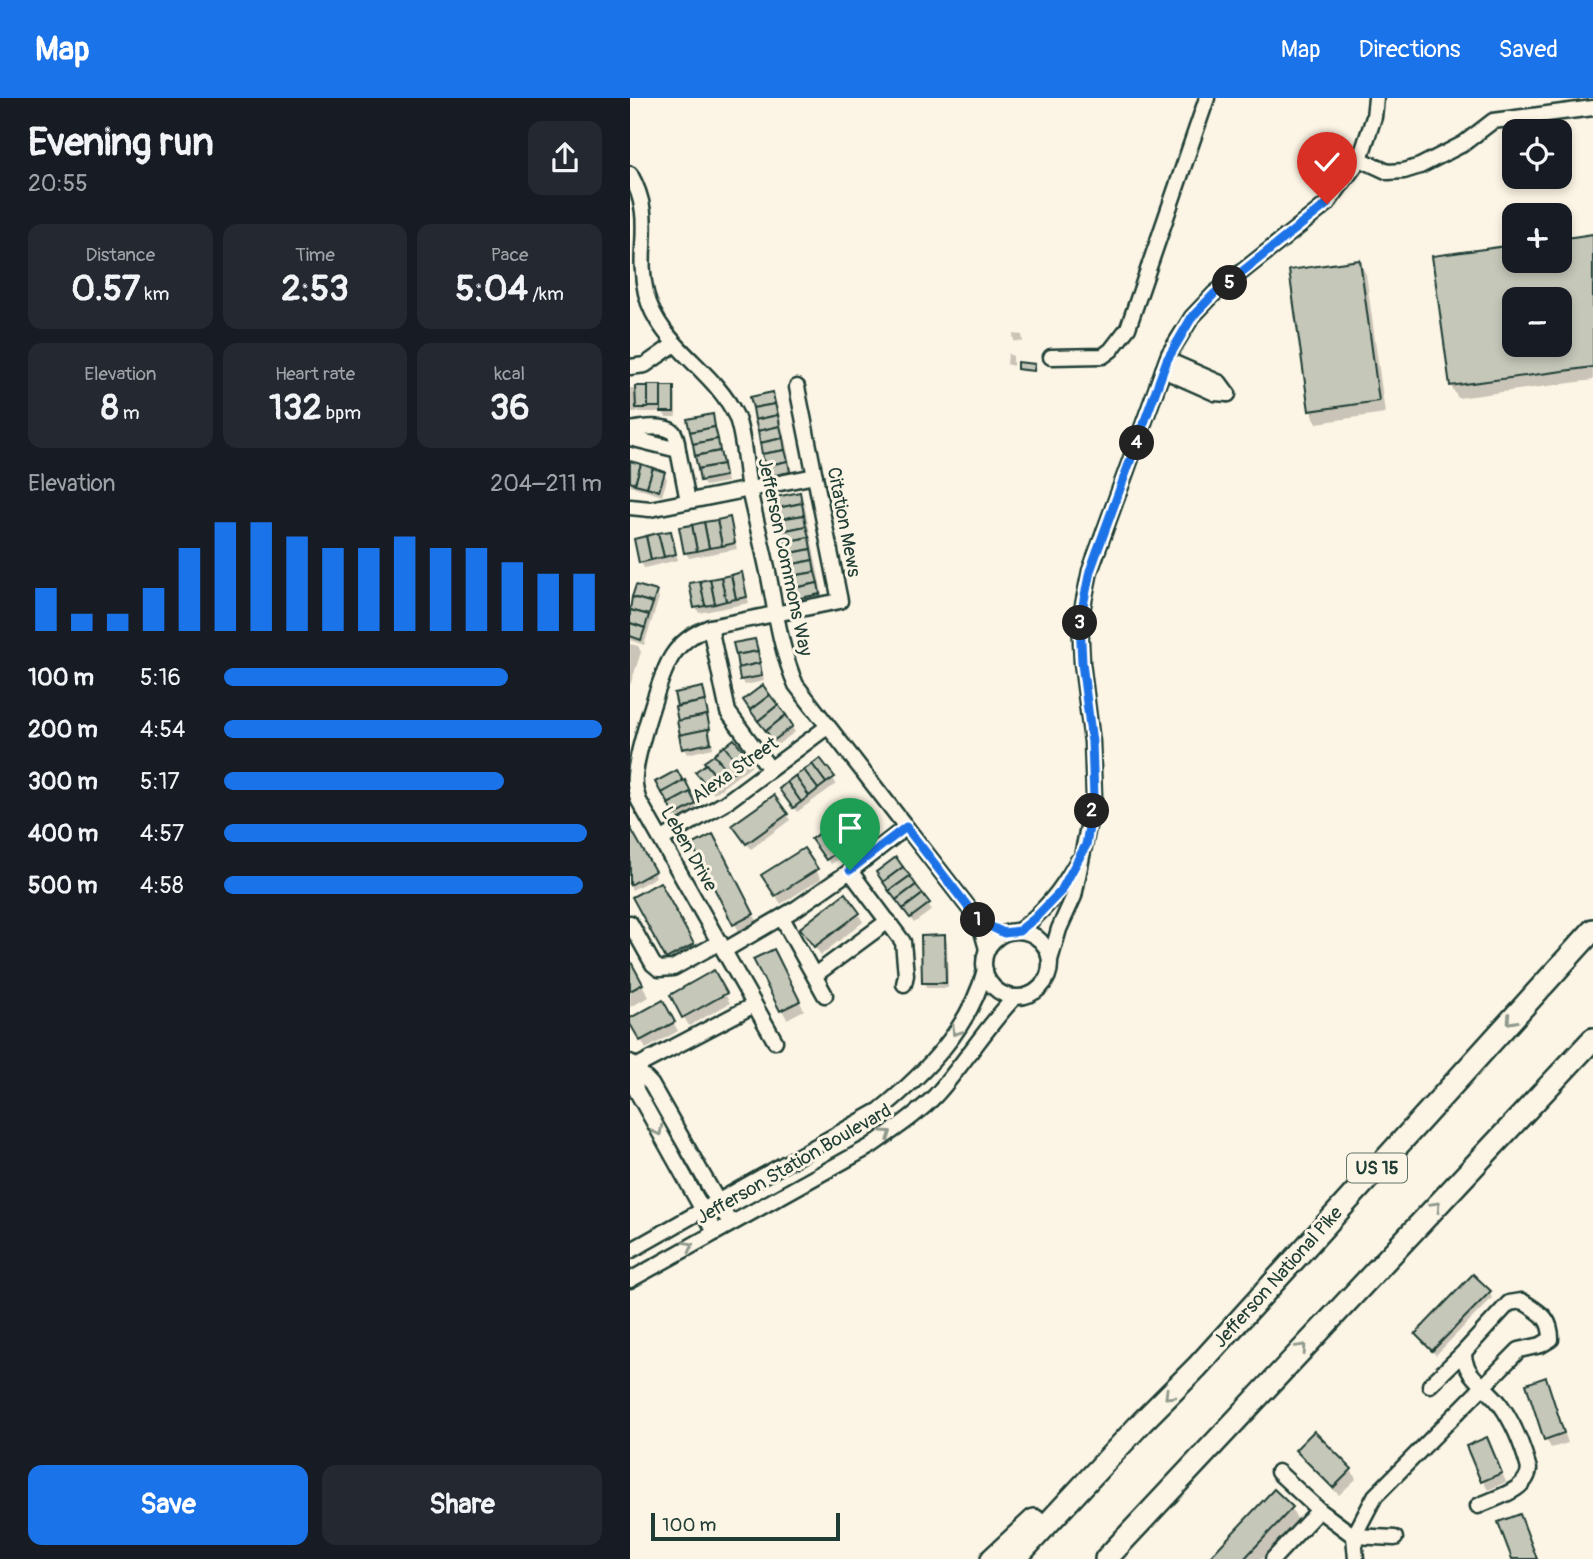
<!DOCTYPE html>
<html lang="en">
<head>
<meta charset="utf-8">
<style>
	:root { --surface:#171b24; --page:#242831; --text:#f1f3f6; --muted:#9ea1a6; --accent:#1a73e8 }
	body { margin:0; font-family:Pangolin,sans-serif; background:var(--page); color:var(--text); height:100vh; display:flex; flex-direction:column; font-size:26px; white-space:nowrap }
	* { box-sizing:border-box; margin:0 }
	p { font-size:23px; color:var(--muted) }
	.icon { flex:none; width:38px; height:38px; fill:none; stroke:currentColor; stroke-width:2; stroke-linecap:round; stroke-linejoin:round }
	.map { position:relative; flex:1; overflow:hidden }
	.drawer { display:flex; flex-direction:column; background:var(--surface); width:630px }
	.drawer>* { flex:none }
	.controls { position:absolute; left:872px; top:21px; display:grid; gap:14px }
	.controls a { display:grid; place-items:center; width:70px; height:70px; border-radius:14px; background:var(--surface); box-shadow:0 4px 10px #0003; font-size:35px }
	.scale { position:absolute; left:21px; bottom:18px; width:189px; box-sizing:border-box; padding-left:7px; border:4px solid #1f3d34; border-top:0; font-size:19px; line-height:24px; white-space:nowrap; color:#1f3d34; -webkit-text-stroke:5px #fcf5e5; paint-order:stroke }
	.pin { position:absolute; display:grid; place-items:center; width:60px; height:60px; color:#fff; margin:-72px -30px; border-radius:50% 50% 50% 0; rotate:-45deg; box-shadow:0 0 7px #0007 }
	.pin .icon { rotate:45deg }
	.km { position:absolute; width:35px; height:35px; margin:-18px; border-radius:50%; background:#222; color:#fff; font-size:19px; line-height:35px; text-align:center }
	.round { display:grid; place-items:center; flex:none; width:74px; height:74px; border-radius:14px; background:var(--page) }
	.summary { display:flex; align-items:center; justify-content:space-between; height:119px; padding:0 28px }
	h1 { font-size:38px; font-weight:800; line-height:52px }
	.metrics { display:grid; grid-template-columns:repeat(3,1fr); gap:10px; height:119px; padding:7px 28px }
	.metrics div { display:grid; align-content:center; border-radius:14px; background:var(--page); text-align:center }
	.metrics b { font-size:35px; font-weight:800 }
	.metrics small { font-size:19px; font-weight:400 }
	.metrics p { font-size:19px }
	.chart { height:196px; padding:14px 28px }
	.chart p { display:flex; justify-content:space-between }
	.chart svg { width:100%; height:126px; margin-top:7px; stroke:var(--accent); stroke-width:6 }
	.primary-button { display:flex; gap:14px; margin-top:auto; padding:14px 28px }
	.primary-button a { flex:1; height:80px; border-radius:14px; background:var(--accent); color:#fff; font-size:28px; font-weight:800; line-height:80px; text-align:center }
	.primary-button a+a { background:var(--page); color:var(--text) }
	ul { padding:0 28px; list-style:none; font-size:23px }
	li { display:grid; grid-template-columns:112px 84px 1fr; align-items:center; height:52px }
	li i { height:18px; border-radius:9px; background:var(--accent) }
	header { display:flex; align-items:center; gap:42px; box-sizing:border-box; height:98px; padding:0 35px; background:var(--accent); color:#fff }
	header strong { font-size:33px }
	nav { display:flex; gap:38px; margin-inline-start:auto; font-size:24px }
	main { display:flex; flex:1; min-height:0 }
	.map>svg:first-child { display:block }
	.shadow { fill:#0003; fill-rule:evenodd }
	.building { fill:#c5c7b9; stroke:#1f3d34; stroke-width:2; fill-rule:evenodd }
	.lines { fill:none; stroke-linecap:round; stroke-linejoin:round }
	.minor-casing { stroke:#1f3d34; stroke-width:19 }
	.highway-casing { stroke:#1f3d34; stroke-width:26 }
	.minor { stroke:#fcf5e5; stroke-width:14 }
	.highway { stroke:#fcf5e5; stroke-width:21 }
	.oneway { stroke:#8e998c }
	.route-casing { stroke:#fff; stroke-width:14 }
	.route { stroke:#1a73e8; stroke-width:9 }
	.labels { text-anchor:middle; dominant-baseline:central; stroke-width:6; stroke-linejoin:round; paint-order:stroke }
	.shield { fill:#fcf5e5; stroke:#617469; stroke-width:2 }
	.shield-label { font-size:18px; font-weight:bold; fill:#1f3d34 }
	.street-label { font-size:19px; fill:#1f3d34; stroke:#fcf5e5 }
</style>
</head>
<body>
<header>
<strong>Map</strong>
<nav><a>Map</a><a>Directions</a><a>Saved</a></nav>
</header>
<main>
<section class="drawer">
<div class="summary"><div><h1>Evening run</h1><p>20:55</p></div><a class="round"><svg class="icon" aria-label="share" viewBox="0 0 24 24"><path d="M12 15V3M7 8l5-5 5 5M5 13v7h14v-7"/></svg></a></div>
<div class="metrics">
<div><p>Distance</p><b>0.57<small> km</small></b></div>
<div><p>Time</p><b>2:53</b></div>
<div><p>Pace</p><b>5:04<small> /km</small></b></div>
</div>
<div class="metrics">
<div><p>Elevation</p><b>8<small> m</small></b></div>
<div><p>Heart rate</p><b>132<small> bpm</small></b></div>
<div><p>kcal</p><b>36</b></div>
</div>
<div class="chart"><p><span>Elevation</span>204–211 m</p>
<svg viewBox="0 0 160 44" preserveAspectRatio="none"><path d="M5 44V29M15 44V38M25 44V38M35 44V29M45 44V15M55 44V6M65 44V6M75 44V11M85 44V15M95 44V15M105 44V11M115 44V15M125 44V15M135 44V20M145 44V24M155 44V24"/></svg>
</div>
<ul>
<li><b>100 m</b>5:16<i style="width:75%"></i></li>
<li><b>200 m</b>4:54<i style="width:100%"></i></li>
<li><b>300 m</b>5:17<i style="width:74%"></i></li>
<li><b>400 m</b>4:57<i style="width:96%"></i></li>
<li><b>500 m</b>4:58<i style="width:95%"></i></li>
</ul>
<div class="primary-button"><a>Save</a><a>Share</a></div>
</section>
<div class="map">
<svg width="963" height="1461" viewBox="0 0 963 1461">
	<rect width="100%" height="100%" fill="#fcf5e5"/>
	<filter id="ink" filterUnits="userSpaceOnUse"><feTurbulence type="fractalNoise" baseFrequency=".0143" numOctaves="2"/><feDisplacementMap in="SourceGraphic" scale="14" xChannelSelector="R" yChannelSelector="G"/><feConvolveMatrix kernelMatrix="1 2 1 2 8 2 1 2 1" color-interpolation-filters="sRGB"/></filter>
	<g filter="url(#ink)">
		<g class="shadow">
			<path d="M963,138V282L828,300L821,288L884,163H929ZM884,201H929V247H884Z"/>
			<polygon points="729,164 736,176 755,315 687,325 680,312"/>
			<polygon points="383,236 392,237 393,244 384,243"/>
			<polygon points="378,256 383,258 383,268 377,266"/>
			<polygon points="404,267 405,274 390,273 388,271"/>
			<polygon points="0,290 43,290 46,296 46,319 36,319 33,314 0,314"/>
			<polygon points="142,296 147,305 164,383 144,388 139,379 122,300"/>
			<polygon points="82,318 85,324 97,384 75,388 72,383 60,323"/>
			<polygon points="0,365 34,376 37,381 32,398 0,388"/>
			<polygon points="169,396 174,405 194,505 173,509 168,500"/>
			<polygon points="99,421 107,451 59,460 56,455"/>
			<polygon points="40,435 48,462 14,470 11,464"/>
			<polygon points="111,476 119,505 69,515 66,509"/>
			<polygon points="7,489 26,495 29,500 14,547 0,542 0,511"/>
			<polygon points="124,543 127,548 134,583 115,587 112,581"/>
			<polygon points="0,546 8,548 11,554 0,588"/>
			<polygon points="72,591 75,596 83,650 57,656 54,650 46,596"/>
			<polygon points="118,608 162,629 165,634 147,647"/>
			<polygon points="104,643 122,667 84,696 68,674 85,657"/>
			<polygon points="47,674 68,712 49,722 27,685"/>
			<polygon points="203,680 206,686 167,714 154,696"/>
			<polygon points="157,717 160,722 121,751 108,733"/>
			<polygon points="0,732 26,779 2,792 0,788"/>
			<polygon points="236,733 239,739 201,766 187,747"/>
			<polygon points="87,747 128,825 110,835 105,826"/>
			<polygon points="174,752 191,781 151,806 134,778"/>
			<polygon points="266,762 302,812 284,825 251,780"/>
			<polygon points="29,786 69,859 45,872 4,800"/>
			<polygon points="228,815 233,824 191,857 177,839"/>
			<polygon points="314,839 317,844 318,890 297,890 294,885"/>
			<polygon points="148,862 174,912 157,921 152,912"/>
			<polygon points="0,865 19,899 0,909"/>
			<polygon points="83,875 100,905 59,928 42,898"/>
			<polygon points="32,904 48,933 16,951 0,922"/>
			<polygon points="859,1194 862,1200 806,1257 790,1241 787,1236"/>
			<polygon points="915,1281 920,1290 938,1345 921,1350 916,1341"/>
			<polygon points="861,1350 876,1384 858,1392 853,1383"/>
			<polygon points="667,1352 721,1372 726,1381 709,1397 672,1361"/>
			<polygon points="661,1410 668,1422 632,1461 580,1461"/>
		</g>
		<g class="building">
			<path d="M963,136V269L820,288L802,158L884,147V163H929V141ZM884,201H929V247H884Z"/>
			<polygon points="730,162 749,303 679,313 659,172"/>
			<polygon points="387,264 405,266 404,273 387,271"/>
			<rect x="18" y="287" width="13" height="22"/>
			<polygon points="5,288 18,288 18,310 6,310"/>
			<rect x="31" y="288" width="13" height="26"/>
			<polygon points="143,294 145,306 123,310 120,299"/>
			<polygon points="145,306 148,317 125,322 123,310"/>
			<polygon points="83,316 85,329 60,334 57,321"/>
			<polygon points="148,317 150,328 128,333 125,322"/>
			<polygon points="150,328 153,340 130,345 128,333"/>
			<polygon points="85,329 88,341 63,346 60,334"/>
			<polygon points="153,340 155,352 132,356 130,345"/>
			<polygon points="88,341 90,353 65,358 63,346"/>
			<polygon points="155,352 158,363 135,368 132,356"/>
			<polygon points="90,353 93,366 68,371 65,358"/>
			<polygon points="0,363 11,366 5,386 0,384"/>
			<polygon points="158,363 160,374 137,379 135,368"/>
			<polygon points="11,366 23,370 17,389 5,386"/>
			<polygon points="93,366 95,378 70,383 68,371"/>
			<polygon points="23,370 35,374 29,393 17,389"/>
			<polygon points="170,394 172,405 148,410 146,399"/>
			<polygon points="172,405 174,417 150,421 148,410"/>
			<polygon points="174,417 176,428 152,433 150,421"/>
			<polygon points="100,419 105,445 92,448 87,422"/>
			<polygon points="87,422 92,448 79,450 74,424"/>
			<polygon points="74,424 79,450 67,453 62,427"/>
			<polygon points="62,427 67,453 54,455 49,429"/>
			<polygon points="176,428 179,439 155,444 152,433"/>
			<polygon points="41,433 46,456 34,459 28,435"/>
			<polygon points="28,435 34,459 21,462 16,438"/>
			<polygon points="16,438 21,462 9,465 4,441"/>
			<polygon points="179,439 181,451 157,456 155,444"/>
			<polygon points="181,451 183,462 159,467 157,456"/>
			<polygon points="183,462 185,474 162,478 159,467"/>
			<polygon points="112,474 117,499 106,501 101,477"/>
			<polygon points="185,474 188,485 164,490 162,478"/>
			<polygon points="101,477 106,501 96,503 91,479"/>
			<polygon points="91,479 96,503 85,506 80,481"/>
			<polygon points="80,481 85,506 75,508 70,483"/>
			<polygon points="70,483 75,508 64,510 59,485"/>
			<polygon points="188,485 190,496 166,501 164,490"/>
			<polygon points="6,487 27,493 23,505 2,499"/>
			<polygon points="2,499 23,505 19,517 0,512"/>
			<polygon points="0,512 19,517 15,530 0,525"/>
			<polygon points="0,525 15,530 11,542 0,538"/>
			<polygon points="125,541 128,553 106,557 103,545"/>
			<polygon points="128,553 130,565 108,570 106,557"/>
			<polygon points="130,565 132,578 110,582 108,570"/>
			<polygon points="133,587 140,597 120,612 113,602"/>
			<polygon points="73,589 76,603 47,608 44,595"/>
			<polygon points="140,597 148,607 128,623 120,612"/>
			<polygon points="75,603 78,617 48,623 45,609"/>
			<polygon points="148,607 156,617 136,633 128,623"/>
			<polygon points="77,617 80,631 50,637 47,623"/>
			<polygon points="156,617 163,628 143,643 136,633"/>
			<polygon points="78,631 81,645 52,651 49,637"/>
			<polygon points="104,641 120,661 110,669 94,649"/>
			<polygon points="94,648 110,668 100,676 84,656"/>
			<polygon points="84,657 100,676 90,684 74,664"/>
			<polygon points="190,660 205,679 196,685 182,666"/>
			<polygon points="76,666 90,683 80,691 65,674"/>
			<polygon points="182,666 196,685 188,691 174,672"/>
			<polygon points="47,672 53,683 31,695 25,684"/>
			<polygon points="174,672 188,691 179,698 165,678"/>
			<polygon points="165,678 179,698 171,704 157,684"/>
			<polygon points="55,682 61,694 39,706 32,695"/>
			<polygon points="157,684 171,704 163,710 149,691"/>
			<polygon points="60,694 66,706 44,718 38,706"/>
			<polygon points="144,697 158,716 116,746 102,727"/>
			<polygon points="223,712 238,732 227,740 212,719"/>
			<polygon points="212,719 227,740 217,747 202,726"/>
			<polygon points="202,726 217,747 207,754 192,733"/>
			<polygon points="0,729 25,773 0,787"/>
			<polygon points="192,733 207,754 196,762 181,741"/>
			<polygon points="83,736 124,816 103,827 62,747"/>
			<polygon points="174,750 188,771 145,798 131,777"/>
			<polygon points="266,759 273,769 253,784 246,774"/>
			<polygon points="273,769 280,778 259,793 253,784"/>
			<polygon points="280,778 286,787 266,802 259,793"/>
			<polygon points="30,784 64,846 36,861 2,799"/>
			<polygon points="286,787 293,796 273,811 266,802"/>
			<polygon points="215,795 230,815 184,849 170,830"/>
			<polygon points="293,796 300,805 280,820 273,811"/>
			<polygon points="315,837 316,885 292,885 291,838"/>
			<polygon points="144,851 170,903 150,913 123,861"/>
			<polygon points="0,862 13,886 0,893"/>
			<polygon points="84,872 97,895 52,920 40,897"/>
			<polygon points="33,902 45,924 10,943 0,926 0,920"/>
			<polygon points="843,1176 861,1193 802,1253 785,1236"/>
			<polygon points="916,1279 934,1335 914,1342 896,1286"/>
			<polygon points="684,1333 722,1371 703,1390 665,1352"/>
			<polygon points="857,1339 872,1375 851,1384 836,1348"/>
			<polygon points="644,1391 663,1409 614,1461 578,1461"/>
			<polygon points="890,1416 907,1461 882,1461 868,1424"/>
		</g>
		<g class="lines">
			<defs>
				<g id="minor">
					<polyline points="730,61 758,74 774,73 790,68 833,46 863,23 963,10"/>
					<path d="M0,76C26,122 5,149 16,195C28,247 84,271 106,318C114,337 115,369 119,391C125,420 133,449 139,479C146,515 151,553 166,587L349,823L357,851"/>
					<polyline points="421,259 473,258 481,252 498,230 577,0"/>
					<polyline points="537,262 590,285 598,296"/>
					<polyline points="0,269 15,267 45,246"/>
					<polyline points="533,272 585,295 598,296"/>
					<path d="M0,332C11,330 34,326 43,334C47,338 47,346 48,352"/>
					<polyline points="0,340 48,352 58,403"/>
					<polyline points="0,409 20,411 185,378"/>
					<polyline points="80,529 98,614 140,671"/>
					<polyline points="32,741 95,705 197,629"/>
					<polyline points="220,773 273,844 276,877 274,886"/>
					<polyline points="152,820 195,897"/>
					<polyline points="0,825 23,866 29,871 43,870 90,844"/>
					<path d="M389,833C415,812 431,793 447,764"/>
					<circle cx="387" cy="866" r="33"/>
					<polyline points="95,852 167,810 220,773 276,729"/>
					<polyline points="420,862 429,831 444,798 464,699 462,644 452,565 450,522 460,473 539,256 562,219 584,196 697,106 730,61 744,19 746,0"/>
					<polyline points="185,877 258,823"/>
					<path d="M145,943L9,703C6,695 4,686 5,677C7,654 30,577 42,558C51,544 64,535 80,529L210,503L167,289"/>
					<polyline points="0,964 21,986 100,1125"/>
					<polyline points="4,970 6,992 85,1134"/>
					<polyline points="0,972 124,907"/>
					<path d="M0,1153L250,1012C295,975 340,930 355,872"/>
					<path d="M0,1182L241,1048C263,1032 287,1017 306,997C334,966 356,929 385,899"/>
					<path d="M834,1254C833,1278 857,1288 870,1306C883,1324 893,1349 899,1371C897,1393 866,1399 848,1408"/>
					<polyline points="648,1374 689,1412"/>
					<polyline points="643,1461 689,1412 724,1438 765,1440"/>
					<path d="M726,1461L724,1438L745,1398L889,1252L911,1247L921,1241C921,1219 910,1215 892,1203L879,1205L834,1254L800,1287"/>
				</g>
				<g id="highway">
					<polyline points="362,1461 404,1422"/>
					<polyline points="385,1461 512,1324 567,1269 963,832"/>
					<polyline points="476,1461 963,941"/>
				</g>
			</defs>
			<use href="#minor" class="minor-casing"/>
			<use href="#highway" class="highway-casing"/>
			<use href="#minor" class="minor"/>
			<use href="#highway" class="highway"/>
		</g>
		<defs><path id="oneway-chevron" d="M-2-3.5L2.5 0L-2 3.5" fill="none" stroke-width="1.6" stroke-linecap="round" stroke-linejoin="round" transform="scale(1.75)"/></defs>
		<g class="oneway">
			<use href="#oneway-chevron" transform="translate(881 922) rotate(132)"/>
			<use href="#oneway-chevron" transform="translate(326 933) rotate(125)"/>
			<use href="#oneway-chevron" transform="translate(28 1033) rotate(62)"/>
			<use href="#oneway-chevron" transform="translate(257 1036) rotate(-35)"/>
			<use href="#oneway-chevron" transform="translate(806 1108) rotate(-47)"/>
			<use href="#oneway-chevron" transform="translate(59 1148) rotate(-30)"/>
			<use href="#oneway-chevron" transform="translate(672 1250) rotate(-47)"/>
			<use href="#oneway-chevron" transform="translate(539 1297) rotate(135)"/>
		</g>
	</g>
	<g class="lines" filter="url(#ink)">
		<defs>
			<polyline id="route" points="220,772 276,729 349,823 374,835 389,833 404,821 431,793 456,747 464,699 462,644 452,565 450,522 460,473 537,262 562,219 584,196 697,106"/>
		</defs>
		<use href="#route" class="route-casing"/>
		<use href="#route" class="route"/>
	</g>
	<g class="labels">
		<rect class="shield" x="717" y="1055.5" width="60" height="29" rx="5"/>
		<g class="shield-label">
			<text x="747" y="1070">US 15</text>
		</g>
		<g class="street-label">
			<text transform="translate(214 424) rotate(79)">Citation Mews</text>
			<text transform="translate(155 459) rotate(78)">Jefferson Commons Way</text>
			<text transform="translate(105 672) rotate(-35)">Alexa Street</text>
			<text transform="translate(59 751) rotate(60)">Leben Drive</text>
			<text transform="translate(164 1066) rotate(-30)">Jefferson Station Boulevard</text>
			<text transform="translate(648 1179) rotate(-48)">Jefferson National Pike</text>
		</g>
	</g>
</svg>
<div class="controls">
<a><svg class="icon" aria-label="locate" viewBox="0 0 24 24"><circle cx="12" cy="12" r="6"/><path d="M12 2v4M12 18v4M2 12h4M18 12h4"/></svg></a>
<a>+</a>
<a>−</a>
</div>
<div class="scale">100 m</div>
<div class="pin" style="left:220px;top:772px;background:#1e9e55"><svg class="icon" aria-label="arrive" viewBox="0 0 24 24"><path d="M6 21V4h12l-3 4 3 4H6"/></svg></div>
<div class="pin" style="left:697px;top:106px;background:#d93025"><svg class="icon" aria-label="check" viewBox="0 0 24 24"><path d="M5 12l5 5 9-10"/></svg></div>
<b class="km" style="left:348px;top:822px">1</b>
<b class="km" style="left:462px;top:713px">2</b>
<b class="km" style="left:450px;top:525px">3</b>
<b class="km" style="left:507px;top:345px">4</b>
<b class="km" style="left:600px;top:185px">5</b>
</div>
</main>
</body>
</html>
